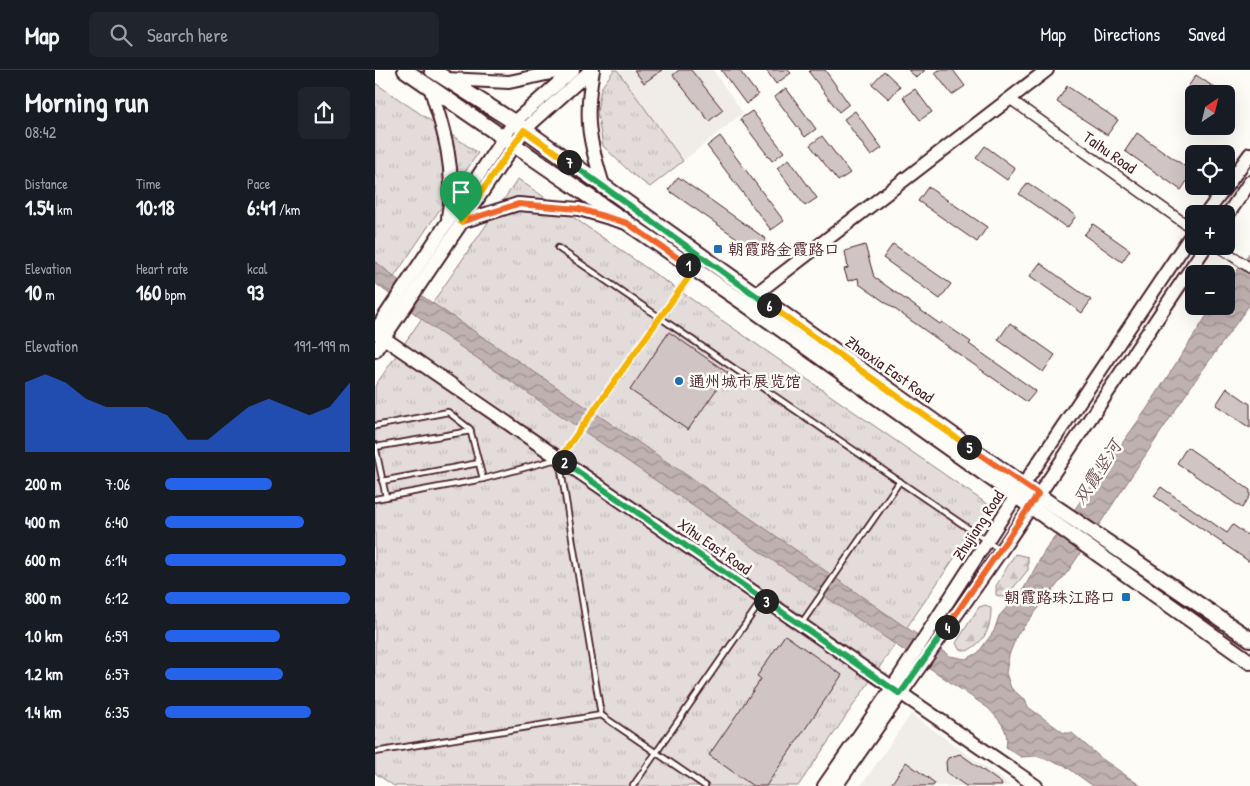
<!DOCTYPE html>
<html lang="en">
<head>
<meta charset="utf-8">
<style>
	:root { --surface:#171b24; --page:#20242c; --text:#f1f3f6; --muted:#9ea1a6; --line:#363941; --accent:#2563eb }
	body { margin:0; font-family:"Patrick Hand","LXGW WenKai TC",sans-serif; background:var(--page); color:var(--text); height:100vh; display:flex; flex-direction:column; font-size:19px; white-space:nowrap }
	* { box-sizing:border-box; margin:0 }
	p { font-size:16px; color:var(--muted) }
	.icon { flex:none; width:28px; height:28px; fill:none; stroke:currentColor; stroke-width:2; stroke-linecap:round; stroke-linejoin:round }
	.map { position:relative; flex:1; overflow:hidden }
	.details { display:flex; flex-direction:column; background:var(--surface); width:375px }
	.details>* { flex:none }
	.needle { width:32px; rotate:35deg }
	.fabs { position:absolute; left:810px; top:15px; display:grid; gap:10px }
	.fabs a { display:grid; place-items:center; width:50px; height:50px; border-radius:8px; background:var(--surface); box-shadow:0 5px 20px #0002; font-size:25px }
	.pin { position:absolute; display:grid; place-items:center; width:42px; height:42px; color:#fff; margin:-51px -21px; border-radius:50% 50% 50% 0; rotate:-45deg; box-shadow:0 0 5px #0007 }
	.pin .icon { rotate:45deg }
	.km { position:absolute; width:25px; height:25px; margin:-12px; border-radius:50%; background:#222; color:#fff; font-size:14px; line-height:25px; text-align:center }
	.round { display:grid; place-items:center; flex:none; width:52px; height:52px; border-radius:8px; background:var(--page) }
	.head { display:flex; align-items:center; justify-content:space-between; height:85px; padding:0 25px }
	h1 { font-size:28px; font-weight:700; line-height:38px }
	.figures { display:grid; grid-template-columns:repeat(3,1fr); gap:8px; height:85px; padding:5px 25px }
	.figures div { display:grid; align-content:center }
	.figures b { font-size:21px; font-weight:700 }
	.figures small { font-size:14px; font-weight:400 }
	.figures p { font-size:14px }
	.chart { height:140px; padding:10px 25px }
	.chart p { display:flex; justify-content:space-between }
	.chart svg { width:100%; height:90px; margin-top:5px; fill:var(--accent); opacity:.7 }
	ul { padding:0 25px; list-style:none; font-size:16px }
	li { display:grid; grid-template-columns:80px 60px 1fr; align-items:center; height:38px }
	li i { height:12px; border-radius:6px; background:var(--accent) }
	header { display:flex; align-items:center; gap:30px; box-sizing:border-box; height:70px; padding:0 25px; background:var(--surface); border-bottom:1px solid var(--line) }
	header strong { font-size:24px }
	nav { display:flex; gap:28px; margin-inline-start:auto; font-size:18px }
	.search { width:350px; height:45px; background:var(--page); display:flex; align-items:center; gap:12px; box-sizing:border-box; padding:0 18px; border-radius:8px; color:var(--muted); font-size:19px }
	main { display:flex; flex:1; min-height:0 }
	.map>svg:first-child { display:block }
	.built { fill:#f0ece8 }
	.forest { fill:url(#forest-firs); stroke:#967e82 }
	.park { fill:url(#park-tufts); stroke:#967e82 }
	.water { fill:url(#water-waves); stroke:#91777b }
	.building { fill:#d0c5c4; stroke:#4a1f2b }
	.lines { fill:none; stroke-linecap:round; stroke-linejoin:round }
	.lane-casing { stroke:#4a1f2b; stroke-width:8 }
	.street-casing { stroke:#4a1f2b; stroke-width:12 }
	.secondary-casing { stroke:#4a1f2b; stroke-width:16 }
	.primary-casing { stroke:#4a1f2b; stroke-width:18 }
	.lane { stroke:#fdfcf7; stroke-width:4.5 }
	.street { stroke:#fdfcf7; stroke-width:9 }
	.secondary { stroke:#fdfcf7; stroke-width:12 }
	.primary { stroke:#fdfcf7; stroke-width:14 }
	.split-1-casing { stroke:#fff; stroke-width:10 }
	.split-2-casing { stroke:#fff; stroke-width:10 }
	.split-3-casing { stroke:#fff; stroke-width:10 }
	.split-4-casing { stroke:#fff; stroke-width:10 }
	.split-5-casing { stroke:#fff; stroke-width:10 }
	.split-6-casing { stroke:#fff; stroke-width:10 }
	.split-7-casing { stroke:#fff; stroke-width:10 }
	.split-8-casing { stroke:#fff; stroke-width:10 }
	.split-1 { stroke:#f0652b; stroke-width:6 }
	.split-2 { stroke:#f5b400; stroke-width:6 }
	.split-3 { stroke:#22a559; stroke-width:6 }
	.split-4 { stroke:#22a559; stroke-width:6 }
	.split-5 { stroke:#f0652b; stroke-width:6 }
	.split-6 { stroke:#f5b400; stroke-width:6 }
	.split-7 { stroke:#22a559; stroke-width:6 }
	.split-8 { stroke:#f5b400; stroke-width:6 }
	.poi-dot { fill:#1f6fb2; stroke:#fdfcf7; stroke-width:2 }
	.labels { text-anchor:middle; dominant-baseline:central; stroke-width:5; stroke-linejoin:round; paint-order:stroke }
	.street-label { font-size:16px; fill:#4a1f2b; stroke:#fdfcf7 }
	.poi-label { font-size:16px; fill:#4a1f2b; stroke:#fdfcf7; text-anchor:start }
	.water-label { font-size:18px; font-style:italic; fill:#73525a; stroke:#fdfcf7 }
</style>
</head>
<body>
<header>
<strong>Map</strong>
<div class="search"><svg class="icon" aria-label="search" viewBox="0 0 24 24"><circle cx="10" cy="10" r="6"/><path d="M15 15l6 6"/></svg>Search here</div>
<nav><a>Map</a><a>Directions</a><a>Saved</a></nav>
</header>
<main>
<section class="details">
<div class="head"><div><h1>Morning run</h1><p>08:42</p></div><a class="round"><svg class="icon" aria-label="share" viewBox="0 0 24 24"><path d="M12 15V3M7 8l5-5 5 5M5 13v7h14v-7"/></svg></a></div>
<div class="figures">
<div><p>Distance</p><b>1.54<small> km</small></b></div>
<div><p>Time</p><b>10:18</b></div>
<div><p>Pace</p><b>6:41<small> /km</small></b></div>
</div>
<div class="figures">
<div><p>Elevation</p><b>10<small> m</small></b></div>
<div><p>Heart rate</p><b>160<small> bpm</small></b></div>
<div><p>kcal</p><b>93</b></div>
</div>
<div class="chart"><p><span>Elevation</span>191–199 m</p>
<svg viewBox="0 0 160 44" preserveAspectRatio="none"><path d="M0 44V10L10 6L20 10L30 18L40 22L50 22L60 22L70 26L80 38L90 38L100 30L110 22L120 18L130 22L140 26L150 22L160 10V44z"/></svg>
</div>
<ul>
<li><b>200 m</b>7:06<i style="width:58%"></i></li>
<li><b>400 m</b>6:40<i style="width:75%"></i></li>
<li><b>600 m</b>6:14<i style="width:98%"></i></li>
<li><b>800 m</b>6:12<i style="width:100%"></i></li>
<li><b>1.0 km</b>6:59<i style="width:62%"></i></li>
<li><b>1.2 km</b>6:57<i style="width:64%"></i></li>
<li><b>1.4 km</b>6:35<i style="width:79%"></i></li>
</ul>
</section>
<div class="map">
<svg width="875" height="716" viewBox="0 0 875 716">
	<defs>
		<pattern id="forest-firs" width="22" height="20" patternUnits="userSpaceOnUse" patternTransform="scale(1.25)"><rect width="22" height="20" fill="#e3dcda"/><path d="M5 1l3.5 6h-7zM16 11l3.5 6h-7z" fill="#c4bcbb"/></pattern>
		<pattern id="park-tufts" width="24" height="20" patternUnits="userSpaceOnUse" patternTransform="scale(1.25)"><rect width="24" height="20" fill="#e3dcda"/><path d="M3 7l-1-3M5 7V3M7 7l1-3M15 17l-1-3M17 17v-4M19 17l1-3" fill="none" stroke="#c4bcbb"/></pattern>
		<pattern id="water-waves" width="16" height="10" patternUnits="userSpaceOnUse" patternTransform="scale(1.25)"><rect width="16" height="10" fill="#c0b1b1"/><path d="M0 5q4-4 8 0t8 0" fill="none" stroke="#9e8f90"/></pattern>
	</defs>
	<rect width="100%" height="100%" fill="#fdfcf7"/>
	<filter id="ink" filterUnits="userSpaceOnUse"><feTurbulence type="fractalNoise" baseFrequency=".02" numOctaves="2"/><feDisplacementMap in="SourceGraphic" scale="10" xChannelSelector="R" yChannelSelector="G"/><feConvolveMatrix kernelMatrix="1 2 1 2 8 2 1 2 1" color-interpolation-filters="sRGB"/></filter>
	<g filter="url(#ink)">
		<g class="built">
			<polygon points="242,0 338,0 368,43 308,91"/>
			<polygon points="536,644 636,716 486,716"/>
		</g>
		<g class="forest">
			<polygon points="640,484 653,487 653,500 630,528 621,525 621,516"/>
			<path d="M611,535L616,538C616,559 610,571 592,581L584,579L581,573L604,537Z"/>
		</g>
		<g class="park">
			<polygon points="239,0 242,0 308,91 275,117 257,104 228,76 222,42 226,18"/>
			<polygon points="0,13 103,83 19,207 0,191"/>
			<polygon points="143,109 615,436 423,716 19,716 0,703 0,316"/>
		</g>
		<path class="water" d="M875,182V234L819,312L694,500L642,565L634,585L631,603L636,618L651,631L653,637L689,663H697L726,688L766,716H718L689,695L661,686L646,687L631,677C635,660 624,650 613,638L61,260L0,213V191L19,207L381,452L526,554L575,586L591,589L603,583L619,561L624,546L648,520L669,482L771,340L838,236H851V217Z"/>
		<g class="building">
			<polygon points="259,0 287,0 269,13"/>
			<polygon points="304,0 316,0 348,40 334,51 298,5"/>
			<polygon points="346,0 364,0 383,25 371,34"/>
			<polygon points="391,0 413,0 416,3 401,14"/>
			<polygon points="436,0 450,0 474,34 464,42 434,2"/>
			<polygon points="533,0 550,0 542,8"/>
			<polygon points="564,0 578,0 590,16 577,25 560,3"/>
			<polygon points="509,1 525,16 514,29 497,14"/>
			<polygon points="821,5 849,24 819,24 819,27 810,21"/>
			<polygon points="692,16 743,50 732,65 682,32"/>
			<polygon points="411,18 441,59 430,67 400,27"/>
			<polygon points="540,19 557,42 545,50 528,27"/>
			<polygon points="377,41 409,82 397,91 365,49"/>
			<polygon points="480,41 507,78 496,86 469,49"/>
			<polygon points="762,63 818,102 806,120 750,81"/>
			<polygon points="345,66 409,151 396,160 332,76"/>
			<polygon points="447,66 475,103 463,111 435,75"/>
			<polygon points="610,76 640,98 632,110 601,88"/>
			<polygon points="414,89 442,128 430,136 402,98"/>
			<polygon points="303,107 391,169 382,182 293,120"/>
			<polygon points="653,113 701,146 692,158 644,124"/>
			<polygon points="553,117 612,157 602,172 543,131"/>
			<polygon points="718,154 755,180 747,192 709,165"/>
			<polygon points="518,174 576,214 565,229 508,188"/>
			<polygon points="490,175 499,207 565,254 567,252 596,272 594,274 661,321 652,332 484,214 483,208 473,211 469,199 473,198 470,181"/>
			<polygon points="665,193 716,230 707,243 655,206"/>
			<polygon points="635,253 680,285 668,302 623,270"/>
			<polygon points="294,262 353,303 313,360 255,320"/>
			<polygon points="852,318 875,334 875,358 841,335"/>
			<polygon points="812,377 875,420 875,426 867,438 802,393"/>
			<polygon points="786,417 852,463 858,455 875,467 875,492 779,426"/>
			<polygon points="410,565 467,605 391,716 378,716 334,685 386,609 382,606"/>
			<polygon points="585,684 626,713 627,716 591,716 572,703 571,692 573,688"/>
			<polygon points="531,692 560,713 558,716 515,716"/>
		</g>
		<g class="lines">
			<defs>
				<g id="lane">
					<polyline points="183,178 625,480"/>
					<polyline points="0,356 73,342 95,359 108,409"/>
					<polyline points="0,375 11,427"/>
					<polyline points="0,377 96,361"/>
					<polyline points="185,388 319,200"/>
					<polyline points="7,411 104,393"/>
					<polyline points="0,429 108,409 182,389"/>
					<polyline points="426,554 525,411"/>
					<polyline points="226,645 330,716"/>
					<polyline points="0,682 226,645 185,394"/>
					<polyline points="258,716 387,530"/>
				</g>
				<g id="street">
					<polyline points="635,29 819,160"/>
					<polyline points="843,176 875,198"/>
				</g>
				<g id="secondary">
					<path d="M218,0C209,49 214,71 229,118"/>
					<polyline points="71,9 134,12 190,0"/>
					<path d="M55,17C69,60 82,102 73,147"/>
					<polyline points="831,144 875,84"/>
					<polyline points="851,147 875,112"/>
					<polyline points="86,152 143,134 204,139 248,152"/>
					<polyline points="373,230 672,0"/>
					<polyline points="0,261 139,52 198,0"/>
					<polyline points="0,262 661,716"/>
					<polyline points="0,281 149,60 216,0"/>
					<polyline points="449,716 517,618 641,426 819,161"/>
					<polyline points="461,716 626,481 831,176"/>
				</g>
				<g id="primary">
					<polyline points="30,0 369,233 875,592"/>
					<polyline points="57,0 139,52 648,415 875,569"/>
				</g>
			</defs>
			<use href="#lane" class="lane-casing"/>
			<use href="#street" class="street-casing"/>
			<use href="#secondary" class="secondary-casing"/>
			<use href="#primary" class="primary-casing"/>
			<use href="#lane" class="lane"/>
			<use href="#street" class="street"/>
			<use href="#secondary" class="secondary"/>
			<use href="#primary" class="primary"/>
		</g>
	</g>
	<g class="lines" filter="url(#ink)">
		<defs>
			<polyline id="split-1" points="86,152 143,134 204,139 252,153 313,195"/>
			<polyline id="split-2" points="189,392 184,389 319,200 313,195"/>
			<polyline id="split-3" points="189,392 391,531"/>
			<polyline id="split-4" points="391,531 525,624 572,557"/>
			<polyline id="split-5" points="572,557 663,424 594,377"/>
			<polyline id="split-6" points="394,235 594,377"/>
			<polyline id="split-7" points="194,92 394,235"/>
			<polyline id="split-8" points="86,152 149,60 194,92"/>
		</defs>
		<use href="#split-1" class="split-1-casing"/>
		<use href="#split-2" class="split-2-casing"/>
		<use href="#split-3" class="split-3-casing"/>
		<use href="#split-4" class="split-4-casing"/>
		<use href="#split-5" class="split-5-casing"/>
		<use href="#split-6" class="split-6-casing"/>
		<use href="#split-7" class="split-7-casing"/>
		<use href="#split-8" class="split-8-casing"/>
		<use href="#split-1" class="split-1"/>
		<use href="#split-2" class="split-2"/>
		<use href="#split-3" class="split-3"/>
		<use href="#split-4" class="split-4"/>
		<use href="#split-5" class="split-5"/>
		<use href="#split-6" class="split-6"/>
		<use href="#split-7" class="split-7"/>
		<use href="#split-8" class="split-8"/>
	</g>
	<g class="poi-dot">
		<rect x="338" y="174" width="10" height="10" rx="2.5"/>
		<circle cx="304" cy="311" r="5"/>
		<rect x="746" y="522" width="10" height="10" rx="2.5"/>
	</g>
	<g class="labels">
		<g class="street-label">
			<text transform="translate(735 82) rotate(35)">Taihu Road</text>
			<text transform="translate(515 299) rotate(35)">Zhaoxia East Road</text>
			<text transform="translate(603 455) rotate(-57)">Zhujiang Road</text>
			<text transform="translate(340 476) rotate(35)">Xihu East Road</text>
		</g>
		<g class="poi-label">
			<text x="353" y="179">朝霞路金霞路口</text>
			<text x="314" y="311">通州城市展览馆</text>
			<text x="741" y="527" text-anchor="end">朝霞路珠江路口</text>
		</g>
		<g class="water-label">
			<text transform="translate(722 402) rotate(-57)">双霞竖河</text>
		</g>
	</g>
</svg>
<div class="fabs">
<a><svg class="needle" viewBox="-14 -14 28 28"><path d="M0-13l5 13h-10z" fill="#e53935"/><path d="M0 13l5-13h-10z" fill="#9ea1a6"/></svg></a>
<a><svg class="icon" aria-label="locate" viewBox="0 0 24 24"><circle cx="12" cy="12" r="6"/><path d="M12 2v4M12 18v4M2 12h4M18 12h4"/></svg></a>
<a>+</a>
<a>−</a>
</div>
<div class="pin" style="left:86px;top:152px;background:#1e9e55"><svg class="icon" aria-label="arrive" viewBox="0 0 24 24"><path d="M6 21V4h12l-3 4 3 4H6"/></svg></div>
<b class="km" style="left:313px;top:195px">1</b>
<b class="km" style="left:189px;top:392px">2</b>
<b class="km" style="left:391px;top:531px">3</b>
<b class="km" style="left:572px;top:557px">4</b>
<b class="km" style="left:594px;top:377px">5</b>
<b class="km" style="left:394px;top:235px">6</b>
<b class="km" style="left:194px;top:92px">7</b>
</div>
</main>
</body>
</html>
